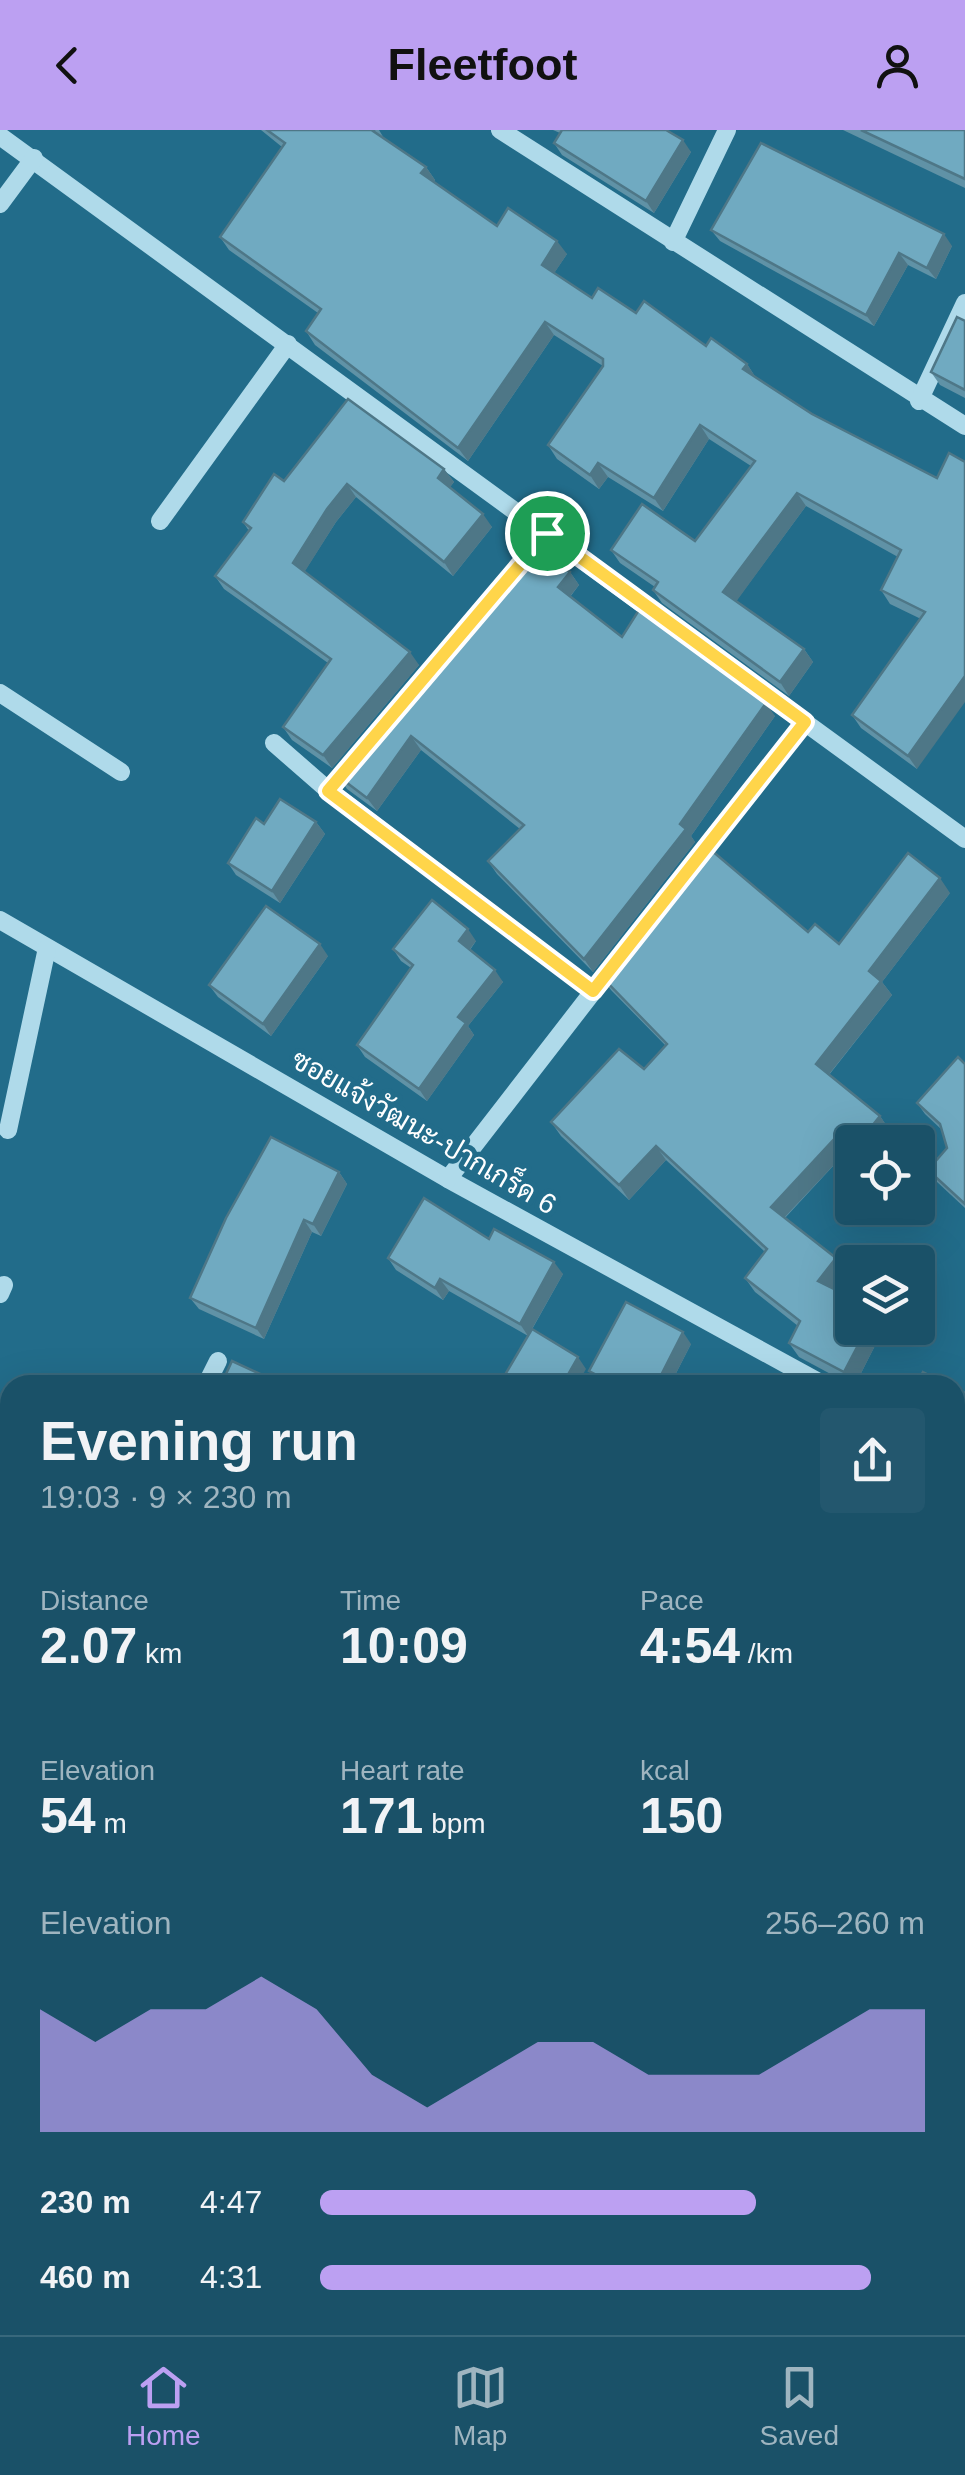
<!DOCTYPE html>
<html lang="en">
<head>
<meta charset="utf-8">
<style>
	:root { --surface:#1a5168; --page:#23576e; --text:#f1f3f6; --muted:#9fb5c0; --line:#38687c; --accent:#bca0f2 }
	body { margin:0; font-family:Helvetica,Sarabun,sans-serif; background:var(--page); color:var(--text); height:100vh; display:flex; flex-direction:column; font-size:38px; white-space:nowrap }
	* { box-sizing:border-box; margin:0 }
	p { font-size:32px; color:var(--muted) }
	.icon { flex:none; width:55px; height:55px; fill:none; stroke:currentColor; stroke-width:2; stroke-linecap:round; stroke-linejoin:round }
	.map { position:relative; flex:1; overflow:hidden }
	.drawer { position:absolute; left:0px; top:1245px; width:965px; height:960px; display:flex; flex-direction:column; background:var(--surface); border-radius:30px 30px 0 0; box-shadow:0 10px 40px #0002,0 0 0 2px var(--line) }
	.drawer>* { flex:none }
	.buttons { position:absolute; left:835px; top:995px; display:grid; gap:20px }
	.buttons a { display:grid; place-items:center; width:100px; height:100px; border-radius:10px; background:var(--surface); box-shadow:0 10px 40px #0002,0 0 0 2px var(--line); font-size:50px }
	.pin { position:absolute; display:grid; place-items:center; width:85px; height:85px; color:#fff; margin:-42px; border:5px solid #fff; border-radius:50%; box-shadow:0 2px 10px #0007 }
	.round { display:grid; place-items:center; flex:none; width:105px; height:105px; border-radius:10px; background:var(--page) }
	.overview { display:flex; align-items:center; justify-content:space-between; height:170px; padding:0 40px }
	h1 { font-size:55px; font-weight:600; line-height:75px }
	.metrics { display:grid; grid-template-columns:repeat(3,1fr); gap:15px; height:170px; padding:10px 40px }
	.metrics div { display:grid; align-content:center }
	.metrics b { font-size:50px; font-weight:600 }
	.metrics small { font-size:28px; font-weight:400 }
	.metrics p { font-size:28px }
	.chart { height:280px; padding:20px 40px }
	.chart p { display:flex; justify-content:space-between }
	.chart svg { width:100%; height:180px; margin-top:10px; fill:var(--accent); opacity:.7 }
	ul { padding:0 40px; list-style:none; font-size:32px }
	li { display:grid; grid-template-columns:160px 120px 1fr; align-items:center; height:75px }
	li i { height:25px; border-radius:12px; background:var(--accent) }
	header { display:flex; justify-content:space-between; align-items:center; height:130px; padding:0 40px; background:var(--accent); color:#111; font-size:45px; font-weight:600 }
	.tab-bar { display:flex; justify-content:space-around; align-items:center; height:140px; border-top:2px solid var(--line); background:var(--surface); font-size:28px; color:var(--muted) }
	.tab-bar a { display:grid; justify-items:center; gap:5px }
	.tab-bar .current { color:var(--accent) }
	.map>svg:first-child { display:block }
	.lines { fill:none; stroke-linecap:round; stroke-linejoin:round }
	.minor { stroke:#afdaea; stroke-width:18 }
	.wall { fill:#6092a6 }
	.shaded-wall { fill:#4e7787 }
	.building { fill:#70aac1; stroke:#4e7787; stroke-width:2.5 }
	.route-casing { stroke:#fff; stroke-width:20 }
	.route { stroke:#ffd54a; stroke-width:12 }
	.labels { text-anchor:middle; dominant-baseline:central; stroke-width:10; stroke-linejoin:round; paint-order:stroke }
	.street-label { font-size:28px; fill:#fff; stroke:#226c8a }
</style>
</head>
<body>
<header><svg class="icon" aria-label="back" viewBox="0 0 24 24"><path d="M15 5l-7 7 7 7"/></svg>Fleetfoot<svg class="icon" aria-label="person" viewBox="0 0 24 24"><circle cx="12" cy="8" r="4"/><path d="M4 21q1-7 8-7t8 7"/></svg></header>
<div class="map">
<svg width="965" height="2205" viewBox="0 0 965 2205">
	<rect width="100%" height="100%" fill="#226c8a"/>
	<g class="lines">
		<g class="minor">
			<polyline points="500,0 965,296"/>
			<polyline points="0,6 965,709"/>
			<polyline points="0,74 34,28"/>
			<polyline points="673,112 727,0"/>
			<polyline points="919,271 965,173"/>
			<polyline points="160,391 288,214"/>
			<polyline points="419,554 547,403"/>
			<polyline points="0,563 121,642"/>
			<polyline points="274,613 329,661 593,861"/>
			<polyline points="694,733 805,592"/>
			<polyline points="0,790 448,1049 824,1255"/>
			<polyline points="8,1000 47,818"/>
			<polyline points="448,1049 616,832"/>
			<polyline points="0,1164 4,1155"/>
			<polyline points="206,1255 218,1231"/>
			<polyline points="955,1333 962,1337"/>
			<polyline points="0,1558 10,1563"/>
			<polyline points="0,1874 10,1880"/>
			<polyline points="0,1914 10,1899"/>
			<polyline points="955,2096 965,2102"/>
			<polyline points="495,2195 510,2205"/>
			<polyline points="721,2205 728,2195"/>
		</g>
	</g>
	<g class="wall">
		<polygon points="261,0 379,0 385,10 426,37 435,50 434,52 497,96 567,124 554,143 592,168 636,183 747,234 756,248 812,284 937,348 917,639 861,598 852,585 921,489 890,474 881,460 898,427 806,376 736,471 804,519 813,532 789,566 662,473 653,460 655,457 620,433 611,420 695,411 751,336 709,309 663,381 608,347 599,359 557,329 548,315 603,236 554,205 468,331 315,215 306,201 318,183 229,120 220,107 282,17"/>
		<polygon points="553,0 666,0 691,22 654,83 562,25 554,13 560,3"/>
		<polygon points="843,0 965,0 965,58"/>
		<polygon points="711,100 952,116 936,149 908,135 874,196 720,111"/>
		<polygon points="965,191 965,268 940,255 931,242"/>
		<polygon points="444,339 454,352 450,357 492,397 453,446 356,367 336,392 304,442 419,535 332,638 292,610 283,597 328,533 224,459 215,446 249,401 243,392 284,351"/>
		<polygon points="570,442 579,455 570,467 622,507 775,586 691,706 695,712 593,842 497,744 488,731 520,699 421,620 377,681 347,659 338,646 434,540"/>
		<polygon points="316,692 325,704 280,773 236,745 228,733 264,694"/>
		<polygon points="950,763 882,852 892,865 829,945 880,986 890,1001 852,1012 852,1025 847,1021 785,1088 846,1142 833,1159 852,1198 884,1198 855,1255 851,1255 799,1227 789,1213 798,1196 755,1162 745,1148 765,1122 666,1030 629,1070 561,1006 551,992 644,939 666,916 611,860 601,846 808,802 839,814"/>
		<polygon points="476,811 470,820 503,852 468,896 474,905 427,971 365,927 357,915 411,838 401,831 393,819"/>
		<polygon points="328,826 271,906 218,867 209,855"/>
		<polygon points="965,934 965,1078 936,1051 928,1040 947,1018 942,1000 925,984 917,973"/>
		<polygon points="339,1042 347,1054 321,1106 312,1102 264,1209 199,1179 190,1168"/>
		<polygon points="489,1109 563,1144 530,1203 586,1239 449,1161 443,1170 396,1140 388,1128"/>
		<polygon points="691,1214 670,1255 602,1255 598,1253 589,1241"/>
		<polygon points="955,1258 965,1263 965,1325 955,1323"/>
		<polygon points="965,1842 965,1970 955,1962 955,1849 958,1851"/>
	</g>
	<g class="shaded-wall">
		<polygon points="683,10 691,22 654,83 646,71"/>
		<polygon points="426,37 435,50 431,57 421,43"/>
		<polygon points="944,104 952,116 936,149 927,138"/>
		<polygon points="557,111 567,124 551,148 542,135"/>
		<polygon points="899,123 908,135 874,196 866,185"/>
		<polygon points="545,192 554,205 468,331 458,318"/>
		<polygon points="747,234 756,248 743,239"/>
		<polygon points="700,295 709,309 663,381 654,368"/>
		<polygon points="598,333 608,347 599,359 590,345"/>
		<polygon points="444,339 454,352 447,361 438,348"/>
		<polygon points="347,354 356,367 336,392 302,446 293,433 327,379"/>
		<polygon points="797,363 806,376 733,476 723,462"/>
		<polygon points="483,384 492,397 453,446 444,432"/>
		<polygon points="570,442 579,455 567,470 558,457"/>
		<polygon points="804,519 813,532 789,566 780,552"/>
		<polygon points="410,522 419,535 332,638 323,625"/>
		<polygon points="965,546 965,572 917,639 908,626"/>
		<polygon points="766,573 775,586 691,706 695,712 593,842 584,829"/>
		<polygon points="411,606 421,620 377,681 367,668"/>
		<polygon points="316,692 325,704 280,773 272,761"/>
		<polygon points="940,748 950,763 882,852 892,865 826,948 816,934 869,841"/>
		<polygon points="468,799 476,811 467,823 459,811"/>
		<polygon points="320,814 328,826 271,906 263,894"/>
		<polygon points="495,840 503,852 468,896 474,905 427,971 419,959 458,887"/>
		<polygon points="880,986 890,1001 880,1012 859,1012"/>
		<polygon points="837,1006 847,1021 781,1091 771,1077"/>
		<polygon points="656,1016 666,1030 629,1070 619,1055"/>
		<polygon points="339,1042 347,1054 321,1106 313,1094"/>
		<polygon points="304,1090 312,1102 264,1209 256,1198"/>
		<polygon points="836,1128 846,1142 828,1165 818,1151"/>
		<polygon points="554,1132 563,1144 528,1206 520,1194"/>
		<polygon points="440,1149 449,1161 443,1170 435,1158"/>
		<polygon points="867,1198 884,1198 855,1255 853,1255 844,1242"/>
		<polygon points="683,1202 691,1214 670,1255 656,1255"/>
		<polygon points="578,1227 586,1239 577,1255 562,1255"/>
		<polygon points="965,1301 965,1323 958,1313"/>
		<polygon points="958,1395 965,1404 965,1410 955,1432 955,1402"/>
		<polygon points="962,1582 965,1585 965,1622 955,1638 955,1594"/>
		<polygon points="691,2195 708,2195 701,2205 684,2205"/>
	</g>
	<g class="building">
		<polygon points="267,0 374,0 373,1 426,37 421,43 497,96 508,78 557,111 542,135 592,168 598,158 636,183 644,171 706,216 711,208 747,234 743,239 812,284 937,348 949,323 965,332 965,546 908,626 852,585 925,482 881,460 901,420 797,363 723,462 804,519 780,552 653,460 658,452 611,420 642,374 695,411 755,331 700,295 654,368 598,333 590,345 548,315 603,236 603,229 545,192 458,318 306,201 321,179 220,107 285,13"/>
		<polygon points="562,0 666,0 683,10 646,71 554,13"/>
		<polygon points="861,0 965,0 965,49"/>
		<polygon points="761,13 944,104 927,138 899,123 866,185 711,100"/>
		<polygon points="957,187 965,191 965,260 931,242"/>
		<polygon points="348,269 444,339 438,348 483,384 444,432 347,354 327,379 293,433 410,522 323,625 283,597 331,529 215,446 251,398 243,392 274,344 284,351"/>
		<polygon points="535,414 570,442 558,457 622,507 639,480 766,573 680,694 686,699 584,829 488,731 524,695 411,606 367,668 338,646 430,537 434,540"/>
		<polygon points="280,669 316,692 272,761 228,733 256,688 264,694"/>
		<polygon points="704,714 808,802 815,794 839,814 908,723 940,748 869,841 881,851 816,934 880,986 859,1012 852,1012 852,1019 837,1006 771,1077 836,1128 818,1151 852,1168 852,1198 867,1198 844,1242 789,1213 800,1191 745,1148 767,1119 656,1016 619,1055 551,992 619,919 644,939 667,914 601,846"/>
		<polygon points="432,770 468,799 459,811 495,840 458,887 466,893 419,959 357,915 413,835 393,819"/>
		<polygon points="266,776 320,814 263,894 209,855"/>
		<polygon points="958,927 965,934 965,1074 928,1040 947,1018 940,994 917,973"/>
		<polygon points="271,1007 339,1042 313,1094 304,1090 256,1198 190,1168 226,1088"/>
		<polygon points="424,1068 489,1109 494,1099 554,1132 520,1194 440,1149 435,1158 388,1128"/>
		<polygon points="626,1172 683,1202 656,1255 616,1255 589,1241"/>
		<polygon points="532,1199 578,1227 562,1255 499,1255"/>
		<polygon points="232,1231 284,1255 221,1255"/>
		<polygon points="923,1242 948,1255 916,1255"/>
		<polygon points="955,1258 965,1263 965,1301 958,1313 955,1313"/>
		<polygon points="955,1577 962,1582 955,1594"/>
		<polygon points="965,1842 965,1961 955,1953 955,1849 958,1851"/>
		<polygon points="955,2121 965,2127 965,2205 799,2205 803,2199 797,2195 955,2195"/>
		<polygon points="618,2195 691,2195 684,2205 610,2205"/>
	</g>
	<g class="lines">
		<defs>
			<polygon id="route" points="547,403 805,592 593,861 328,661"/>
		</defs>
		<use href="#route" class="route-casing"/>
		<use href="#route" class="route"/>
	</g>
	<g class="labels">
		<g class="street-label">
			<text transform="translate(424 1002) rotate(30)">ซอยแจ้งวัฒนะ-ปากเกร็ด 6</text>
		</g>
	</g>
</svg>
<div class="buttons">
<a><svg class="icon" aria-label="locate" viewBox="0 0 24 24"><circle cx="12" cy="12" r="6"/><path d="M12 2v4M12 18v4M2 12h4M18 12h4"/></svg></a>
<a><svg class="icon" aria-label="layers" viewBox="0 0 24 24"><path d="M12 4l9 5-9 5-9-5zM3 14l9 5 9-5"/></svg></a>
</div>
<div class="pin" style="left:547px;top:403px;background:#1e9e55"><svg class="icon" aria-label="arrive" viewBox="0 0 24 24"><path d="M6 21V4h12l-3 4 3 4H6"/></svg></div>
<section class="drawer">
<div class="overview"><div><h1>Evening run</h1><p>19:03 · 9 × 230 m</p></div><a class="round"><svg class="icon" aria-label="share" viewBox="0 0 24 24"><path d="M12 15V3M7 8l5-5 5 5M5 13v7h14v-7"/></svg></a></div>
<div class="metrics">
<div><p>Distance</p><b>2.07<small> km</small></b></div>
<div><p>Time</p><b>10:09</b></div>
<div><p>Pace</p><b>4:54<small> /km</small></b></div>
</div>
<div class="metrics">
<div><p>Elevation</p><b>54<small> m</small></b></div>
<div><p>Heart rate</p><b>171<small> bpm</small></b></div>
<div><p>kcal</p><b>150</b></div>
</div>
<div class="chart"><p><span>Elevation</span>256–260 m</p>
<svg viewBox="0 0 160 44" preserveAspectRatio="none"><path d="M0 44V14L10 22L20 14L30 14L40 6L50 14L60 30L70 38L80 30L90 22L100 22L110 30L120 30L130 30L140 22L150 14L160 14V44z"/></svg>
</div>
<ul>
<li><b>230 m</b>4:47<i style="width:72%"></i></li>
<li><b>460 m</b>4:31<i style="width:91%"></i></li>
</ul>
</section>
</div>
<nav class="tab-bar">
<a class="current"><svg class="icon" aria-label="home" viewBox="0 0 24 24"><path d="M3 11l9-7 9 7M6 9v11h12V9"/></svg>Home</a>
<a><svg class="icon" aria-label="map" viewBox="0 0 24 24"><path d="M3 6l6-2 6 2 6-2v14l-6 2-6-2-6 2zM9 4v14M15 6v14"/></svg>Map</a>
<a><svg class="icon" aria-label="saved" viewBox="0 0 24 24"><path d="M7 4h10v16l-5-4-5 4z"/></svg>Saved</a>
</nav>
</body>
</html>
